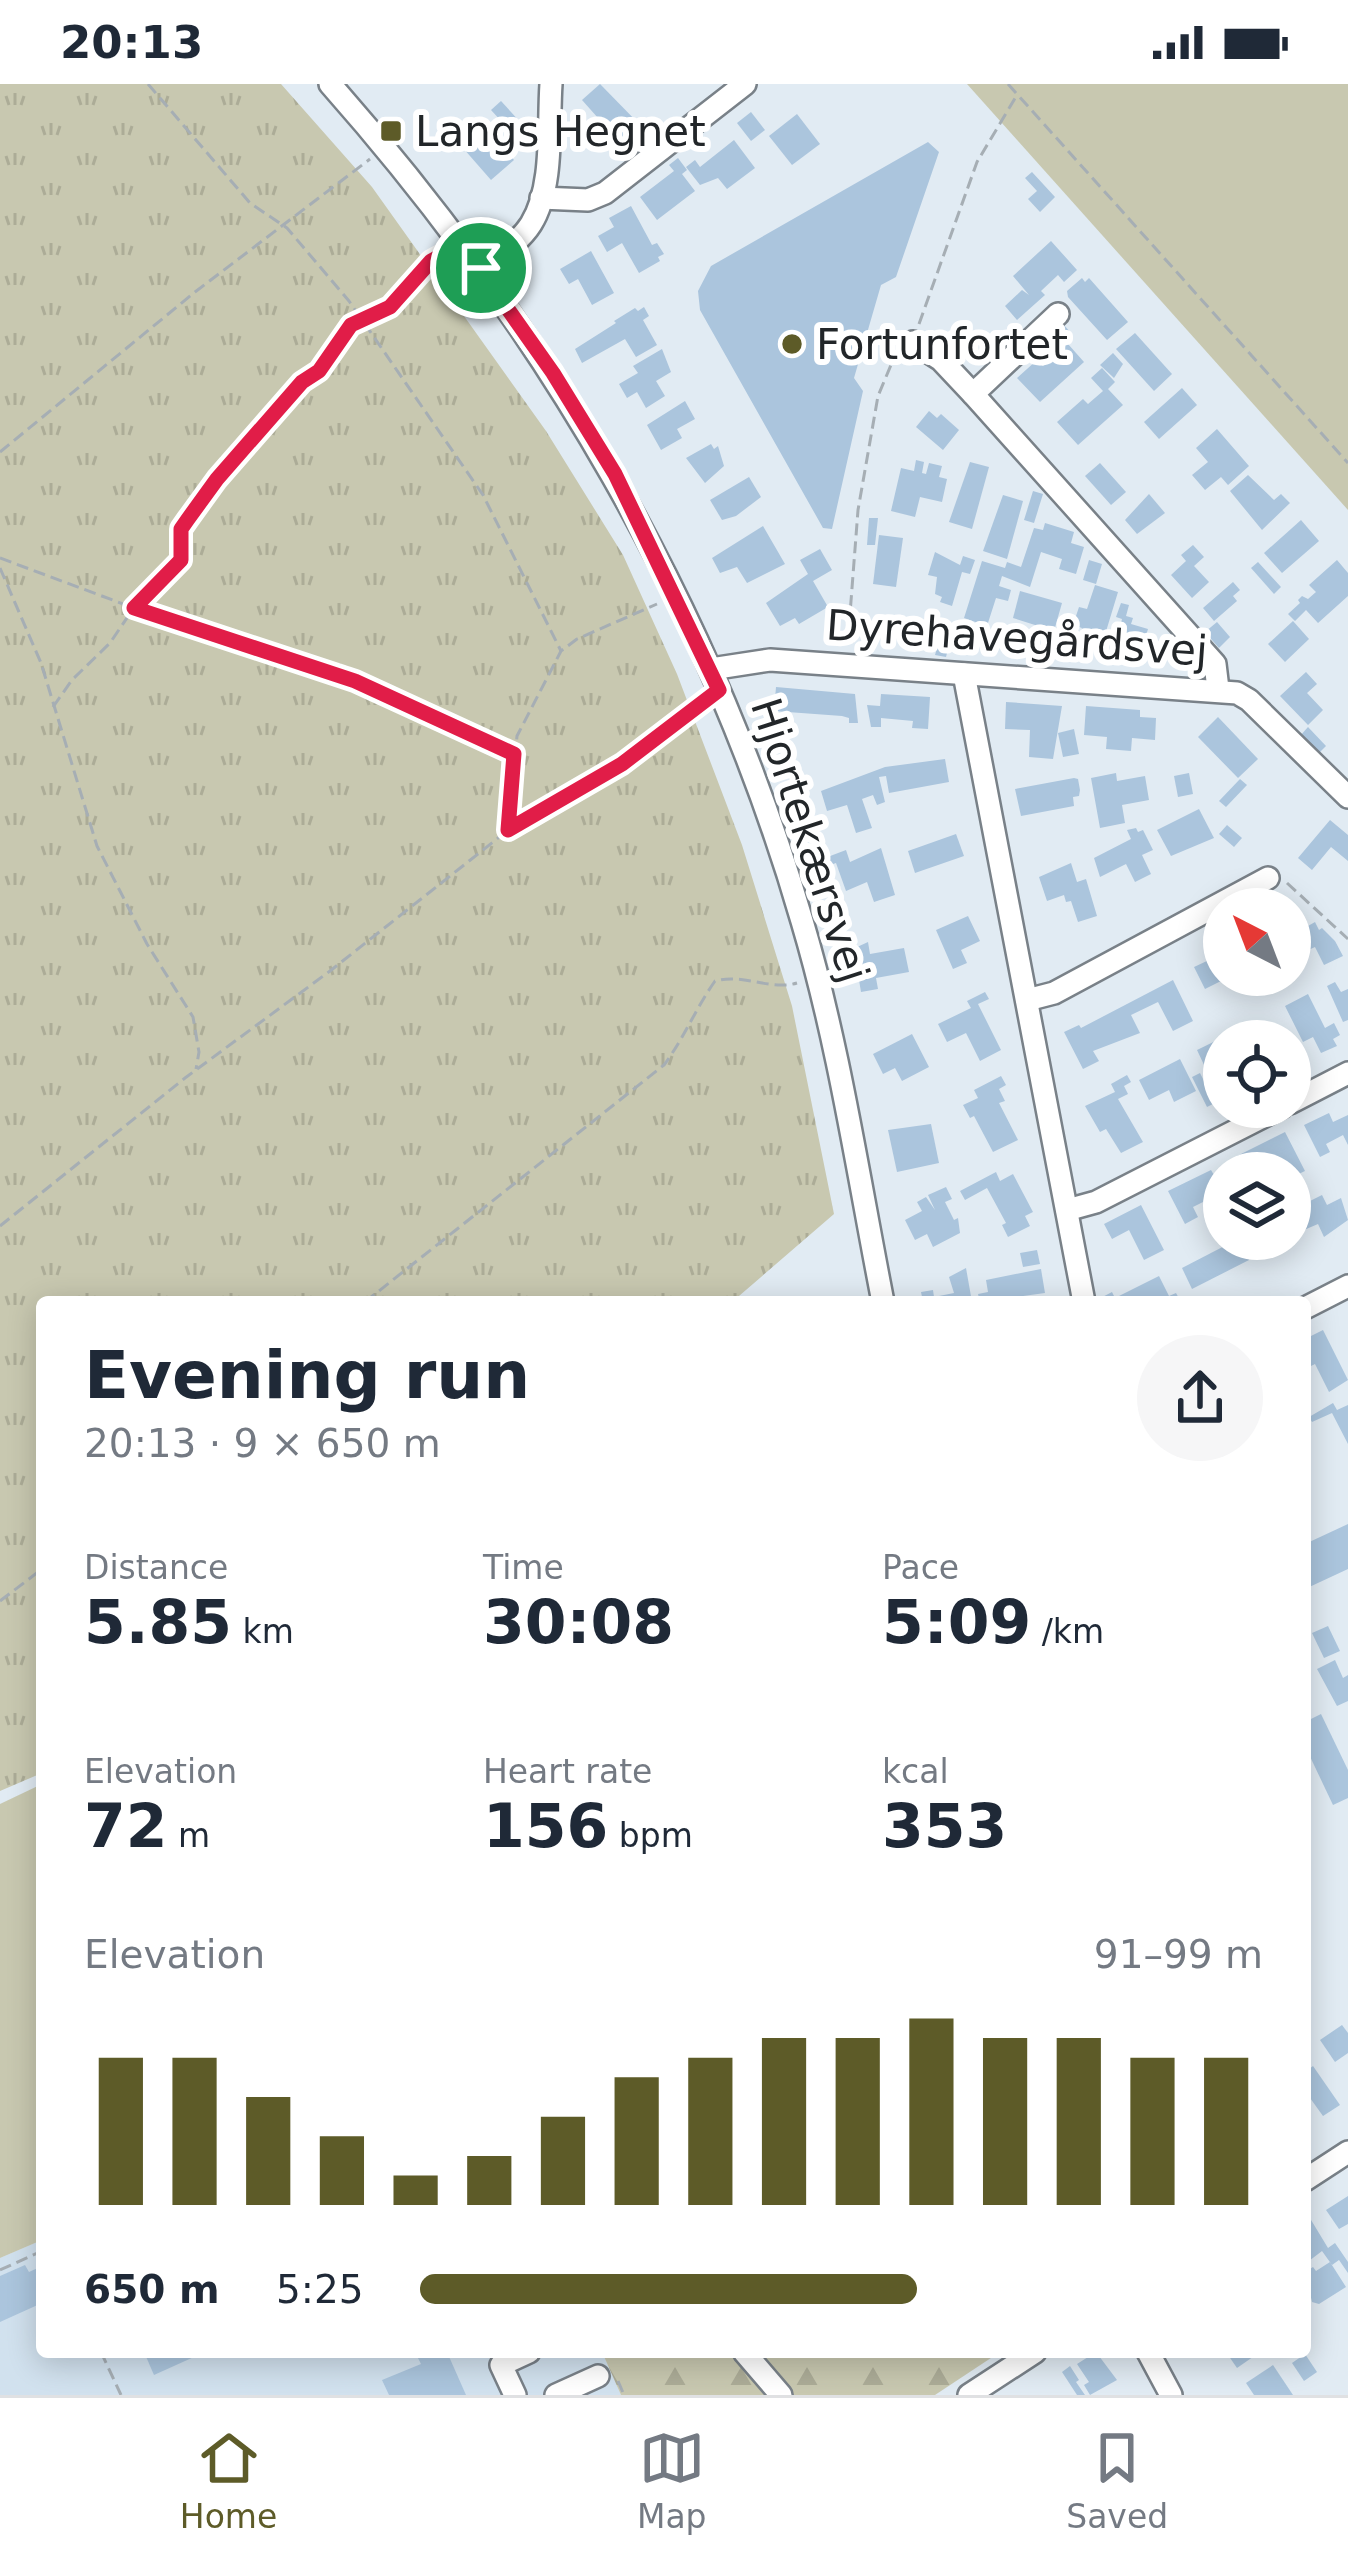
<!DOCTYPE html>
<html lang="en">
<head>
<meta charset="utf-8">
<style>
	:root { --surface:#fff; --page:#f6f6f7; --text:#1f2937; --muted:#747a83; --line:#e0e1e3; --accent:#5d5b28 }
	body { margin:0; font-family:"DejaVu Sans",sans-serif; background:var(--page); color:var(--text); height:100vh; display:flex; flex-direction:column; font-size:45px; white-space:nowrap }
	* { box-sizing:border-box; margin:0 }
	p { font-size:39px; color:var(--muted) }
	.icon { flex:none; width:66px; height:66px; fill:none; stroke:currentColor; stroke-width:2; stroke-linecap:round; stroke-linejoin:round }
	.map { position:relative; flex:1; overflow:hidden }
	.panel { position:absolute; left:36px; top:1212px; width:1275px; height:1062px; display:flex; flex-direction:column; background:var(--surface); border-radius:12px; box-shadow:0 6px 30px #0003 }
	.panel>* { flex:none }
	.needle { width:78px; rotate:318deg }
	.fabs { position:absolute; left:1203px; top:804px; display:grid; gap:24px }
	.fabs a { display:grid; place-items:center; width:108px; height:108px; border-radius:50%; background:var(--surface); box-shadow:0 6px 30px #0003; font-size:60px }
	.pin { position:absolute; display:grid; place-items:center; width:102px; height:102px; color:#fff; margin:-51px; border:6px solid #fff; border-radius:50%; box-shadow:0 3px 12px #0007 }
	.round { display:grid; place-items:center; flex:none; width:126px; height:126px; border-radius:63px; background:var(--page) }
	.headline { display:flex; align-items:center; justify-content:space-between; height:204px; padding:0 48px }
	h1 { font-size:66px; font-weight:800; line-height:90px }
	.figures { display:grid; grid-template-columns:repeat(3,1fr); gap:18px; height:204px; padding:12px 48px }
	.figures div { display:grid; align-content:center }
	.figures b { font-size:60px; font-weight:800 }
	.figures small { font-size:33px; font-weight:400 }
	.figures p { font-size:33px }
	.chart { height:336px; padding:24px 48px }
	.chart p { display:flex; justify-content:space-between }
	.chart svg { width:100%; height:216px; margin-top:12px; stroke:var(--accent); stroke-width:6 }
	ul { padding:0 48px; list-style:none; font-size:39px }
	li { display:grid; grid-template-columns:192px 144px 1fr; align-items:center; height:90px }
	li i { height:30px; border-radius:15px; background:var(--accent) }
	.status { display:flex; justify-content:space-between; align-items:center; height:84px; padding:0 60px; background:var(--surface); direction:ltr }
	.status svg { height:33px; fill:currentColor }
	.tab-bar { display:flex; justify-content:space-around; align-items:center; height:168px; border-top:3px solid var(--line); background:var(--surface); font-size:33px; color:var(--muted) }
	.tab-bar a { display:grid; justify-items:center; gap:6px }
	.tab-bar .selected { color:var(--accent) }
	.map>svg:first-child { display:block }
	.built { fill:#d1e1ee }
	.grass { fill:url(#grass-tufts) }
	.forest { fill:url(#forest-firs) }
	.park { fill:#c8c8b0 }
	.building { fill:#abc5dd }
	.lines { fill:none; stroke-linecap:round; stroke-linejoin:round }
	.minor-casing { stroke:#798188; stroke-width:26 }
	.path { stroke:#a6aeb4; stroke-width:3; stroke-dasharray:12 6; stroke-linecap:butt }
	.minor { stroke:#fff; stroke-width:21 }
	.route-casing { stroke:#fff; stroke-width:24 }
	.route { stroke:#e11d48; stroke-width:15 }
	.poi-dot { fill:#5d5b28; stroke:#fff; stroke-width:4.5 }
	.labels { text-anchor:middle; dominant-baseline:central; stroke-width:12; stroke-linejoin:round; paint-order:stroke }
	.poi-label { font-size:42px; fill:#222629; stroke:#fff; text-anchor:start }
	.street-label { font-size:42px; fill:#222629; stroke:#fff }
</style>
</head>
<body>
<div class="status"><b>20:13</b><svg viewBox="0 0 49 12"><path d="M0 12V9h3v3zM5 12V6h3v6zM10 12V3h3v9zM15 12V0h3v12zM26 1h20v11H26zM47 4h2v5h-2z"/></svg></div>
<div class="map">
<svg width="1348" height="2311" viewBox="0 0 1348 2311">
	<defs>
		<pattern id="grass-tufts" width="24" height="20" patternUnits="userSpaceOnUse" patternTransform="scale(3)"><rect width="24" height="20" fill="#c8c8b0"/><path d="M3 7l-1-3M5 7V3M7 7l1-3M15 17l-1-3M17 17v-4M19 17l1-3" fill="none" stroke="#acac97"/></pattern>
		<pattern id="forest-firs" width="22" height="20" patternUnits="userSpaceOnUse" patternTransform="scale(3)"><rect width="22" height="20" fill="#c8c8b0"/><path d="M5 1l3.5 6h-7zM16 11l3.5 6h-7z" fill="#acac97"/></pattern>
	</defs>
	<rect width="100%" height="100%" fill="#e1ebf3"/>
	<polygon class="built" points="42,2156 42,2268 602,2268 621,2311 0,2311 0,2174"/>
	<polygon class="grass" points="0,0 281,0 372,103 546,347 623,471 677,590 742,761 792,922 834,1130 732,1218 42,1218 42,1689 0,1707"/>
	<polygon class="forest" points="602,2268 1000,2268 935,2311 621,2311"/>
	<g class="park">
		<polygon points="967,0 1348,0 1348,426"/>
		<polygon points="42,1700 42,2156 0,2174 0,1720"/>
	</g>
	<g class="building">
		<polygon points="600,0 643,44 623,62 582,16"/>
		<polygon points="501,17 522,40 512,49 491,26"/>
		<polygon points="751,28 765,46 751,57 737,39"/>
		<polygon points="797,30 820,60 792,81 769,52"/>
		<polygon points="479,35 514,76 491,96 456,56"/>
		<polygon points="734,56 755,84 727,105 718,94 700,101 686,83 695,76 700,83"/>
		<polygon points="928,58 939,68 896,193 881,201 854,294 863,307 832,445 823,444 700,226 698,207 711,182"/>
		<polygon points="678,74 687,86 682,90 695,107 657,136 640,113 674,87 669,81"/>
		<polygon points="1032,88 1055,113 1040,128 1028,115 1037,107 1025,94"/>
		<polygon points="631,122 652,161 657,159 664,170 658,173 660,177 639,189 622,159 607,168 598,152 614,143 609,134"/>
		<polygon points="1051,157 1077,186 1064,198 1058,191 1041,207 1045,211 1017,236 1005,222 1022,206 1029,211 1013,192"/>
		<polygon points="591,167 614,209 592,221 578,195 569,200 560,185"/>
		<polygon points="1082,194 1085,198 1089,194 1128,238 1107,256 1068,213 1067,207"/>
		<polygon points="644,223 649,232 643,236 657,261 636,273 625,255 582,279 575,265 616,239 614,237 635,224 638,227"/>
		<polygon points="1063,240 1072,250 1056,265 1047,256"/>
		<polygon points="1135,249 1172,290 1154,307 1116,265"/>
		<polygon points="1068,260 1084,278 1040,318 1017,294 1037,276 1043,282"/>
		<polygon points="662,265 671,288 656,297 665,312 646,324 637,308 627,314 619,300 638,289 633,282"/>
		<polygon points="1113,269 1123,280 1114,294 1100,281"/>
		<polygon points="1102,284 1115,298 1108,305 1123,321 1078,361 1057,338 1083,315 1088,320 1103,307 1091,294"/>
		<polygon points="1182,304 1197,321 1159,355 1144,338"/>
		<polygon points="685,317 695,335 677,345 682,354 661,366 647,341"/>
		<polygon points="929,327 937,334 941,330 959,346 943,366 916,343"/>
		<polygon points="1217,345 1249,382 1228,401 1221,393 1205,406 1192,391 1208,378 1196,364"/>
		<polygon points="711,360 714,365 718,362 724,382 705,399 686,374"/>
		<polygon points="916,376 924,378 922,389 926,390 929,379 942,382 939,393 947,395 942,418 920,413 915,433 891,427 901,384 914,387"/>
		<polygon points="970,378 989,383 972,445 949,438"/>
		<polygon points="1100,379 1126,408 1111,421 1085,392"/>
		<polygon points="1248,391 1274,416 1281,410 1290,419 1262,446 1230,407"/>
		<polygon points="749,393 761,413 736,432 722,436 710,416"/>
		<polygon points="1033,407 1043,410 1034,439 1024,436"/>
		<polygon points="1149,410 1165,429 1137,450 1125,436"/>
		<polygon points="1003,411 1023,417 1007,475 983,467"/>
		<polygon points="869,434 878,434 875,461 867,461"/>
		<polygon points="1301,436 1319,457 1282,489 1264,469"/>
		<polygon points="1045,439 1074,448 1071,459 1084,463 1076,490 1059,485 1062,475 1041,468 1030,503 1002,492 999,502 1011,506 1008,517 996,514 987,542 964,534 982,477 1005,484 1007,478 1021,483 1034,444 1043,446"/>
		<polygon points="763,442 785,480 747,499 737,483 720,489 712,474"/>
		<polygon points="879,451 903,454 896,503 873,500"/>
		<polygon points="1193,461 1204,473 1194,482 1209,498 1192,514 1171,491 1186,477 1181,471"/>
		<polygon points="820,465 832,486 813,497 828,523 799,540 795,534 780,542 766,519 808,490 800,476"/>
		<polygon points="935,468 960,481 963,472 975,476 970,490 962,488 952,522 940,518 942,513 935,510 937,493 928,491"/>
		<polygon points="1089,476 1102,480 1096,500 1083,496"/>
		<polygon points="1337,476 1348,489 1348,512 1318,539 1306,526 1295,537 1288,530 1300,519 1298,516 1302,512 1308,515 1316,508 1309,501"/>
		<polygon points="1258,478 1281,503 1274,510 1251,484"/>
		<polygon points="1233,498 1240,506 1233,512 1237,517 1214,537 1203,524"/>
		<polygon points="1095,501 1118,508 1104,554 1093,551 1089,565 1077,561 1082,544 1073,541 1079,523 1087,525"/>
		<polygon points="1020,507 1062,519 1054,547 1013,534"/>
		<polygon points="1121,519 1129,521 1126,532 1133,534 1131,540 1148,545 1141,568 1132,565 1127,579 1112,575 1122,535 1116,533"/>
		<polygon points="1293,537 1309,555 1285,578 1268,560"/>
		<polygon points="1217,538 1230,553 1219,564 1205,548"/>
		<polygon points="932,553 950,557 946,573 935,571 937,564 929,562"/>
		<polygon points="1306,588 1317,600 1307,609 1323,626 1308,641 1280,612"/>
		<polygon points="776,603 855,610 858,639 849,639 849,634 842,632 774,627"/>
		<polygon points="881,610 930,613 928,645 912,644 913,637 881,634 881,643 871,643 867,621 880,622"/>
		<polygon points="1006,618 1062,622 1053,675 1029,673 1030,646 1005,645"/>
		<polygon points="1086,622 1140,626 1140,633 1156,634 1155,656 1132,654 1131,667 1106,665 1107,653 1084,651"/>
		<polygon points="1218,633 1258,675 1238,694 1198,653"/>
		<polygon points="1308,643 1326,662 1318,670 1300,652"/>
		<polygon points="1074,645 1079,670 1063,673 1058,649"/>
		<polygon points="945,675 949,698 889,709 886,692 879,693 885,718 877,721 873,711 862,715 872,744 856,749 847,721 827,727 821,707 885,683"/>
		<polygon points="1116,689 1117,697 1145,692 1149,716 1122,721 1125,739 1100,744 1091,694"/>
		<polygon points="1189,689 1193,710 1178,713 1174,692"/>
		<polygon points="1074,694 1078,695 1080,706 1079,712 1073,713 1074,722 1021,732 1015,705"/>
		<polygon points="1240,695 1247,701 1226,723 1219,717"/>
		<polygon points="1199,725 1214,754 1171,772 1157,746"/>
		<polygon points="1330,736 1348,751 1348,777 1331,763 1312,786 1298,774"/>
		<polygon points="1227,741 1242,754 1234,763 1219,750"/>
		<polygon points="1136,744 1138,748 1143,746 1153,766 1142,771 1151,790 1135,798 1126,780 1100,793 1094,774 1131,755 1127,746"/>
		<polygon points="956,750 964,772 915,789 908,767"/>
		<polygon points="881,764 895,811 874,818 867,798 846,807 836,779 819,785 817,777 846,766 850,778"/>
		<polygon points="1071,779 1077,798 1086,795 1097,832 1078,838 1071,817 1066,818 1064,811 1047,817 1039,793"/>
		<polygon points="1301,830 1308,842 1315,838 1319,846 1322,844 1335,857 1343,872 1324,881 1315,863 1302,869 1297,859 1290,863 1290,835"/>
		<polygon points="968,832 980,857 961,866 967,879 953,885 936,846"/>
		<polygon points="868,858 870,870 904,864 909,888 876,894 878,905 861,908 856,878 845,874 844,869"/>
		<polygon points="1224,869 1224,891 1233,891 1205,905 1194,883"/>
		<polygon points="1173,896 1193,937 1173,947 1158,918 1131,931 1140,949 1093,967 1099,977 1083,985 1064,948 1079,941 1081,944"/>
		<polygon points="1335,898 1341,908 1348,905 1348,936 1343,938 1327,902"/>
		<polygon points="985,908 989,915 978,920 1001,966 980,977 966,949 947,958 938,940 971,924 967,917"/>
		<polygon points="1308,910 1325,944 1334,939 1340,951 1333,955 1337,962 1321,969 1313,953 1303,958 1285,922"/>
		<polygon points="1242,944 1249,957 1224,957 1223,974 1205,983 1197,966"/>
		<polygon points="912,950 929,983 902,997 895,984 883,990 873,970"/>
		<polygon points="1180,975 1196,1007 1174,1018 1169,1006 1149,1016 1139,996"/>
		<polygon points="1200,989 1215,1019 1207,1023 1192,993"/>
		<polygon points="1127,991 1131,998 1124,1002 1128,1010 1118,1015 1143,1058 1121,1069 1106,1045 1100,1048 1085,1022 1115,1008 1111,1000"/>
		<polygon points="1001,992 1006,1001 999,1005 1005,1017 999,1019 1018,1056 993,1068 974,1032 970,1034 963,1021 978,1014 974,1006"/>
		<polygon points="1329,1029 1333,1038 1348,1031 1348,1061 1343,1051 1326,1060 1330,1068 1320,1073 1304,1041"/>
		<polygon points="931,1040 939,1079 897,1088 888,1046"/>
		<polygon points="1285,1048 1305,1087 1290,1094 1290,1089 1271,1089 1268,1084 1246,1089 1237,1072"/>
		<polygon points="1211,1086 1224,1108 1224,1118 1213,1123 1209,1115 1193,1123 1198,1133 1185,1140 1168,1107"/>
		<polygon points="996,1088 1000,1097 1013,1090 1033,1128 1025,1132 1030,1142 1008,1153 1002,1141 1006,1139 987,1104 965,1116 960,1107"/>
		<polygon points="946,1103 952,1115 945,1118 954,1136 958,1134 960,1149 933,1163 927,1150 915,1156 905,1136 922,1127 917,1118 926,1113 935,1126 928,1111"/>
		<polygon points="1322,1111 1327,1121 1341,1114 1348,1136 1324,1153 1318,1140 1290,1152 1290,1127"/>
		<polygon points="1141,1121 1164,1166 1144,1176 1129,1146 1112,1155 1104,1140"/>
		<polygon points="1238,1155 1249,1176 1192,1205 1182,1184"/>
		<polygon points="1241,1155 1255,1155 1262,1169 1251,1174"/>
		<polygon points="1037,1166 1040,1180 1023,1183 1020,1169"/>
		<polygon points="966,1184 972,1218 923,1218 921,1208 933,1206 934,1213 954,1209 949,1193"/>
		<polygon points="1041,1185 1045,1209 980,1218 978,1210 988,1208 986,1196"/>
		<polygon points="1159,1192 1169,1212 1176,1209 1181,1218 1093,1218 1112,1208 1115,1214"/>
		<polygon points="1323,1246 1348,1296 1329,1308 1315,1280 1305,1285 1305,1255"/>
		<polygon points="1333,1319 1337,1326 1348,1321 1348,1360 1332,1329 1312,1338 1309,1333"/>
		<polygon points="1348,1440 1348,1485 1305,1505 1305,1460"/>
		<polygon points="1328,1542 1340,1567 1324,1574 1312,1549"/>
		<polygon points="1335,1576 1343,1594 1348,1591 1348,1617 1337,1622 1317,1585"/>
		<polygon points="1321,1630 1348,1686 1348,1714 1333,1721 1305,1662 1305,1638"/>
		<polygon points="1342,1941 1348,1949 1348,1969 1335,1978 1320,1956"/>
		<polygon points="1313,1982 1340,2021 1323,2032 1305,2007 1305,1988"/>
		<polygon points="1348,2112 1348,2140 1339,2145 1326,2126"/>
		<polygon points="1305,2126 1328,2164 1335,2159 1348,2178 1348,2189 1339,2176 1332,2181 1322,2167 1305,2180"/>
		<polygon points="1330,2178 1346,2203 1319,2220 1312,2218 1305,2188 1313,2183 1316,2187"/>
		<polygon points="25,2181 29,2188 42,2182 42,2219 0,2238 0,2192"/>
		<polygon points="144,2268 205,2268 154,2291"/>
		<polygon points="447,2268 466,2311 389,2311 382,2296 421,2280 416,2270"/>
		<polygon points="1096,2268 1117,2296 1090,2311 1084,2301 1089,2298 1077,2280"/>
		<polygon points="1226,2268 1260,2268 1237,2284"/>
		<polygon points="1305,2270 1317,2288 1304,2297 1292,2279"/>
		<polygon points="1273,2281 1293,2311 1254,2311 1246,2299"/>
		<polygon points="1070,2282 1079,2296 1076,2298 1085,2311 1077,2311 1062,2288"/>
	</g>
	<g class="lines">
		<defs>
			<g id="minor">
				<path d="M330,0C545,243 711,524 802,837C839,961 858,1091 883,1218"/>
				<polyline points="541,114 588,116 605,109 745,0"/>
				<path d="M481,184C498,171 519,159 531,140C554,103 548,43 551,0"/>
				<polyline points="1058,230 973,310 1215,580 1218,605"/>
				<polyline points="913,258 941,276 973,310"/>
				<polyline points="711,585 770,576 1237,609 1249,616 1348,713"/>
				<polyline points="964,590 1084,1218"/>
				<polyline points="1027,916 1054,909 1268,794"/>
				<polyline points="1290,1019 1348,989"/>
				<polyline points="1067,1126 1096,1118 1282,1023"/>
				<polyline points="1305,1224 1348,1202"/>
				<polyline points="1305,2096 1348,2068"/>
				<polyline points="744,2268 781,2311"/>
				<polyline points="1148,2268 1171,2311"/>
				<polyline points="515,2311 501,2281 529,2268"/>
				<polyline points="556,2311 598,2292"/>
				<polyline points="969,2311 1035,2268"/>
			</g>
		</defs>
		<use href="#minor" class="minor-casing"/>
		<g class="path">
			<polyline points="148,0 250,119 287,144 349,217 483,411 561,567"/>
			<polyline points="1008,0 1348,379"/>
			<polyline points="919,240 977,78 1017,11"/>
			<polyline points="872,250 891,260"/>
			<polyline points="0,368 195,208 370,75"/>
			<polyline points="0,474 134,524 355,597 515,671"/>
			<polyline points="0,484 41,579 97,762 147,860 193,933 199,968 196,985"/>
			<polyline points="852,559 850,530 858,426 878,312 896,269"/>
			<polyline points="53,623 72,596 110,559 139,516 170,491 181,476 181,445 217,395 238,375 302,298 319,287 351,240 390,223 431,177 445,170"/>
			<polyline points="508,745 517,652 561,567 577,555 657,520"/>
			<polyline points="1287,799 1348,855"/>
			<polyline points="0,1142 185,994 330,887 507,747 622,680 705,617"/>
			<path d="M365,1218L664,981C684,954 696,924 715,897C743,889 770,907 797,899"/>
			<polyline points="0,1517 42,1485"/>
			<polyline points="0,2186 42,2167"/>
			<polyline points="101,2268 121,2311"/>
			<polyline points="618,2297 624,2311"/>
		</g>
		<use href="#minor" class="minor"/>
	</g>
	<g class="lines">
		<defs>
			<polygon id="route" points="462,160 553,289 615,390 719,606 622,680 508,746 514,670 355,597 134,524 181,476 181,445 188,435 217,395 302,298 319,287 351,241 390,223 431,177"/>
		</defs>
		<use href="#route" class="route-casing"/>
		<use href="#route" class="route"/>
	</g>
	<g class="poi-dot">
		<rect x="379" y="35" width="24" height="24" rx="6"/>
		<circle cx="792" cy="260" r="12"/>
	</g>
	<g class="labels">
		<g class="poi-label">
			<text x="415" y="47">Langs Hegnet</text>
			<text x="816" y="260">Fortunfortet</text>
		</g>
		<g class="street-label">
			<text transform="translate(1017 554) rotate(4)">Dyrehavegårdsvej</text>
			<text transform="translate(810 756) rotate(72)">Hjortekærsvej</text>
		</g>
	</g>
</svg>
<div class="fabs">
<a><svg class="needle" viewBox="-14 -14 28 28"><path d="M0-13l5 13h-10z" fill="#e53935"/><path d="M0 13l5-13h-10z" fill="#747a83"/></svg></a>
<a><svg class="icon" aria-label="locate" viewBox="0 0 24 24"><circle cx="12" cy="12" r="6"/><path d="M12 2v4M12 18v4M2 12h4M18 12h4"/></svg></a>
<a><svg class="icon" aria-label="layers" viewBox="0 0 24 24"><path d="M12 4l9 5-9 5-9-5zM3 14l9 5 9-5"/></svg></a>
</div>
<div class="pin" style="left:481px;top:184px;background:#1e9e55"><svg class="icon" aria-label="arrive" viewBox="0 0 24 24"><path d="M6 21V4h12l-3 4 3 4H6"/></svg></div>
<section class="panel">
<div class="headline"><div><h1>Evening run</h1><p>20:13 · 9 × 650 m</p></div><a class="round"><svg class="icon" aria-label="share" viewBox="0 0 24 24"><path d="M12 15V3M7 8l5-5 5 5M5 13v7h14v-7"/></svg></a></div>
<div class="figures">
<div><p>Distance</p><b>5.85<small> km</small></b></div>
<div><p>Time</p><b>30:08</b></div>
<div><p>Pace</p><b>5:09<small> /km</small></b></div>
</div>
<div class="figures">
<div><p>Elevation</p><b>72<small> m</small></b></div>
<div><p>Heart rate</p><b>156<small> bpm</small></b></div>
<div><p>kcal</p><b>353</b></div>
</div>
<div class="chart"><p><span>Elevation</span>91–99 m</p>
<svg viewBox="0 0 160 44" preserveAspectRatio="none"><path d="M5 44V14M15 44V14M25 44V22M35 44V30M45 44V38M55 44V34M65 44V26M75 44V18M85 44V14M95 44V10M105 44V10M115 44V6M125 44V10M135 44V10M145 44V14M155 44V14"/></svg>
</div>
<ul>
<li><b>650 m</b>5:25<i style="width:59%"></i></li>
</ul>
</section>
</div>
<nav class="tab-bar">
<a class="selected"><svg class="icon" aria-label="home" viewBox="0 0 24 24"><path d="M3 11l9-7 9 7M6 9v11h12V9"/></svg>Home</a>
<a><svg class="icon" aria-label="map" viewBox="0 0 24 24"><path d="M3 6l6-2 6 2 6-2v14l-6 2-6-2-6 2zM9 4v14M15 6v14"/></svg>Map</a>
<a><svg class="icon" aria-label="saved" viewBox="0 0 24 24"><path d="M7 4h10v16l-5-4-5 4z"/></svg>Saved</a>
</nav>
</body>
</html>
